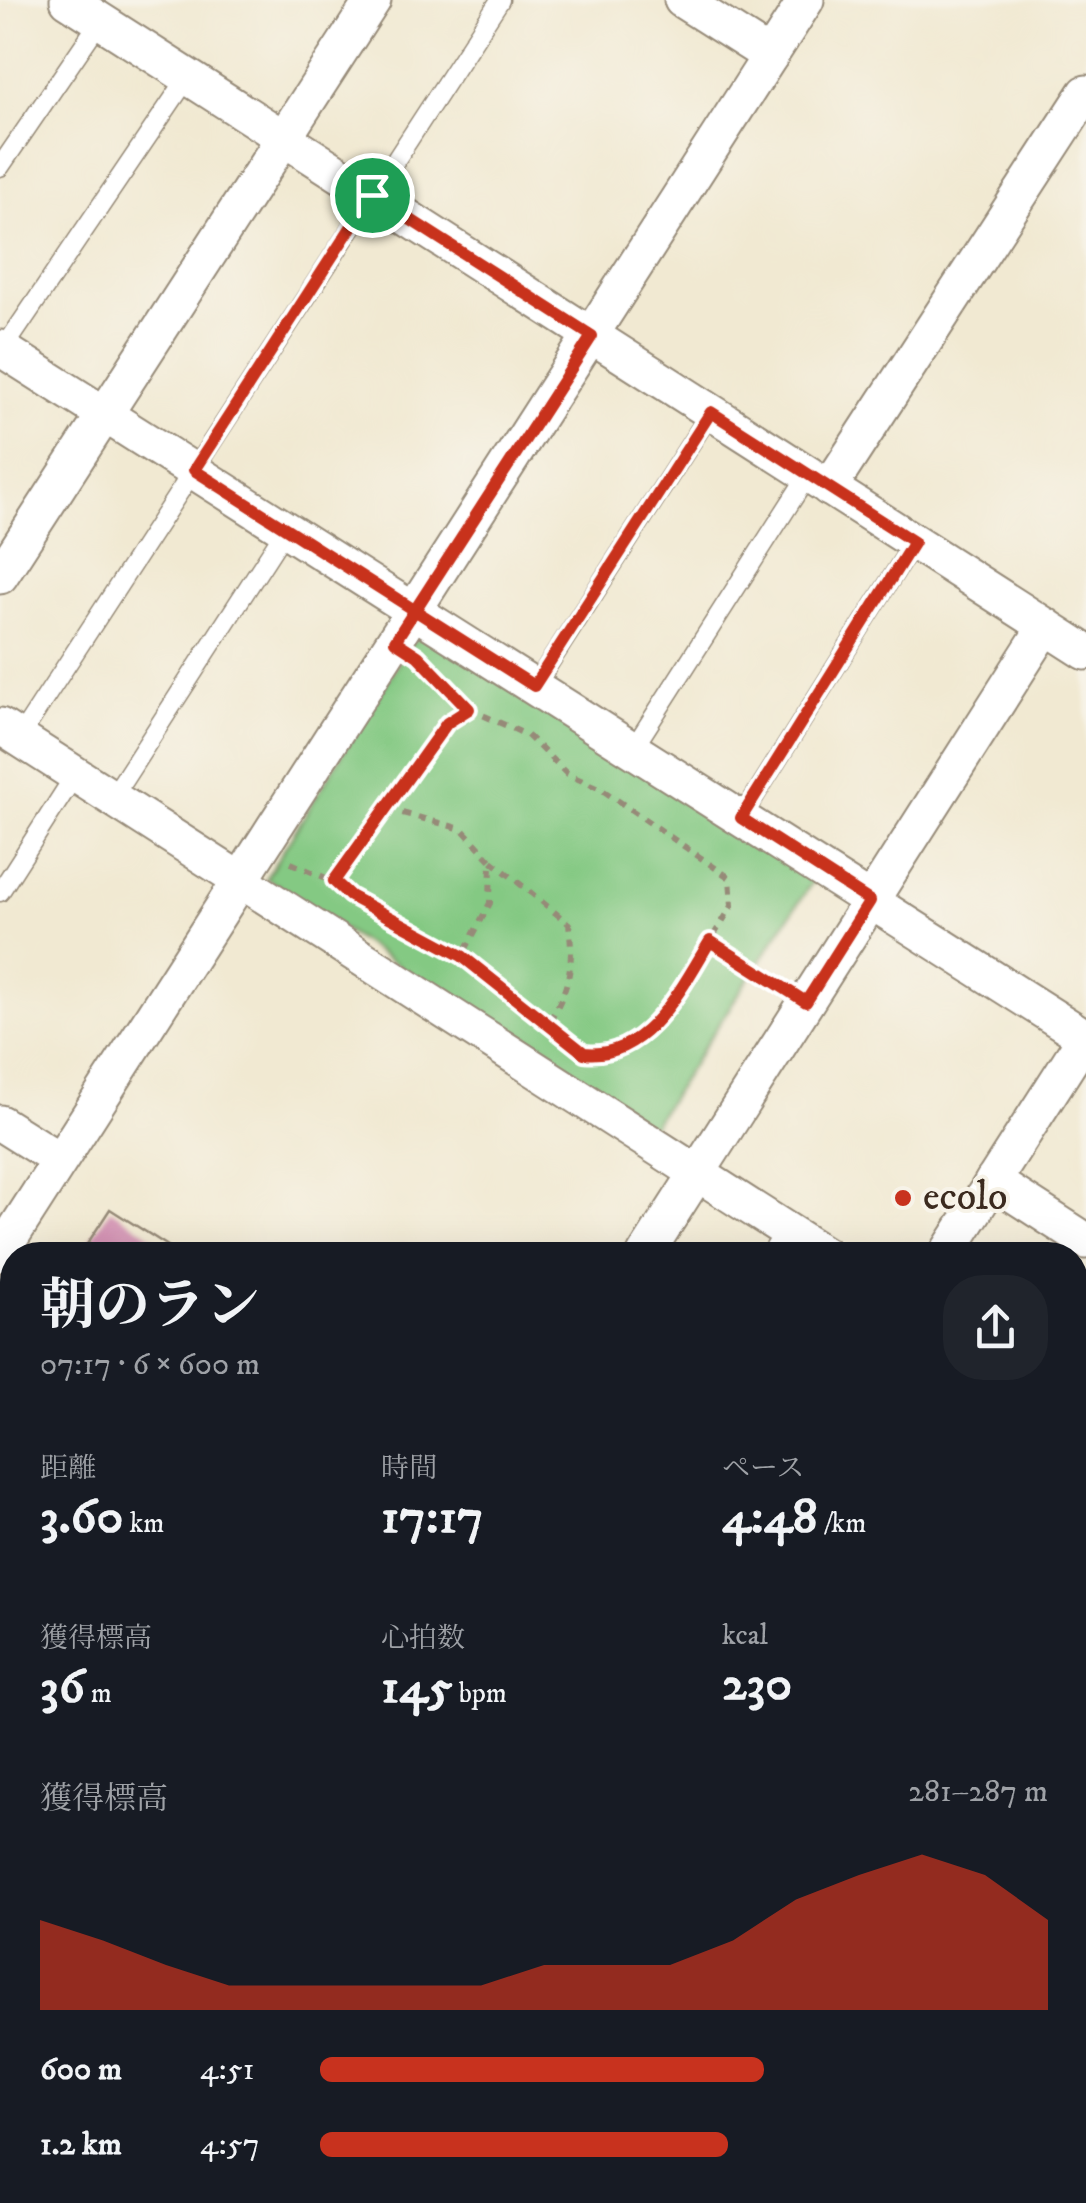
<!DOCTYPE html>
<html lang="ja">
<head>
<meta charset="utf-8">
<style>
	:root { --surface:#171b24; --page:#20242c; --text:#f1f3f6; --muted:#9ea1a6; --accent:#c8321e }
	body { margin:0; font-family:"IM FELL DW Pica","Noto Serif JP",serif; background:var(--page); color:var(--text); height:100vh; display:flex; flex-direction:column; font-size:38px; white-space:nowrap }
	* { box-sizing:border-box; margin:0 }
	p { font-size:32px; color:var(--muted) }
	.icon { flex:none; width:55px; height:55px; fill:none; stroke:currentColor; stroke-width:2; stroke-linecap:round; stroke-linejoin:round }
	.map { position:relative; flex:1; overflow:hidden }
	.side { position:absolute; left:0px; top:1242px; width:1088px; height:962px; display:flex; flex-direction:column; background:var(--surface); border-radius:40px 40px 0 0; box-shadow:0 10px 40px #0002 }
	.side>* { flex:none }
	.pin { position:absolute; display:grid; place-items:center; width:85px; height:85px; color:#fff; margin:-42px; border:5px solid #fff; border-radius:50%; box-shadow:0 2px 10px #0007 }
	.round { display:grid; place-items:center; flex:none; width:105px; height:105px; border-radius:40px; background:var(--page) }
	.summary { display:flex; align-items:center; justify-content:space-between; height:170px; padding:0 40px }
	h1 { font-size:55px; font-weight:700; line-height:75px }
	.figures { display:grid; grid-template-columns:repeat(3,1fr); gap:15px; height:170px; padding:10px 40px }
	.figures div { display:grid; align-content:center }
	.figures b { font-size:50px; font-weight:700 }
	.figures small { font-size:28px; font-weight:400 }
	.figures p { font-size:28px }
	.chart { height:280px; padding:20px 40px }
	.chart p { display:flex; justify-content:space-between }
	.chart svg { width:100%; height:180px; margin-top:10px; fill:var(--accent); opacity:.7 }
	ul { padding:0 40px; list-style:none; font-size:32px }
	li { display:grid; grid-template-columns:160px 120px 1fr; align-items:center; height:75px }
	li i { height:25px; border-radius:12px; background:var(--accent) }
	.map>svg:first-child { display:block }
	.green { fill:#84c983; stroke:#607a50; stroke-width:2.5 }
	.building { fill:#d392b3 }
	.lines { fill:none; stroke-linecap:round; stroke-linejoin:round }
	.lane-casing { stroke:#968a78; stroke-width:21 }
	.street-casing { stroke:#968a78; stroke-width:39 }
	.secondary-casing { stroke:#968a78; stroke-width:51 }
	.path { stroke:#968a78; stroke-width:6; stroke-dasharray:8 8; stroke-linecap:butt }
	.lane { stroke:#fff; stroke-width:18 }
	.street { stroke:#fff; stroke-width:35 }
	.secondary { stroke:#fee5c5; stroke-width:48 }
	.route-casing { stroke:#fff; stroke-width:20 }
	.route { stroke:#c8321e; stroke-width:12 }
	.poi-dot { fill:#c8321e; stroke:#f7f3e8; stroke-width:4 }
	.labels { text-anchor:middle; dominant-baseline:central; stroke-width:8; stroke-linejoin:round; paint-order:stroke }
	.poi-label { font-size:40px; fill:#3b2a1e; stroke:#f7f3e8; text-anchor:start }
</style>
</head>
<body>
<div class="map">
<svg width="1086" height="2203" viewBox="0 0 1086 2203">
	<rect width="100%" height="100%" fill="#f7f3e8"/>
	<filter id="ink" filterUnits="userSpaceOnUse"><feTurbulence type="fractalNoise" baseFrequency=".01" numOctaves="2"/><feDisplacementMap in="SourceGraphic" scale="20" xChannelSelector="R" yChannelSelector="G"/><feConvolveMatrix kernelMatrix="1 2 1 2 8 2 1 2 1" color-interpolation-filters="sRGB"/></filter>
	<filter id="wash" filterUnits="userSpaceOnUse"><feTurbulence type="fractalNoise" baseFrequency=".0048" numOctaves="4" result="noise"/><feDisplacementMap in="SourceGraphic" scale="40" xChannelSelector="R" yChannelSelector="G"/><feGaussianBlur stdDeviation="2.25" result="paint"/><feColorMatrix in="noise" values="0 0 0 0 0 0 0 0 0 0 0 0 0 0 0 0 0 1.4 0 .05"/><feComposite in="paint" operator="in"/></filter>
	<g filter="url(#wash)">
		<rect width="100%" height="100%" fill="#f1e9d2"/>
		<polygon class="green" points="431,628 818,873 648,1132 266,878 410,644"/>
		<g id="blocks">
			<g class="building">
				<polygon points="110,1209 182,1255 80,1255"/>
				<polygon points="403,1244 420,1255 396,1255"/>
				<polygon points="12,1333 12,1394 0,1386 0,1353"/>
				<polygon points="1075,1828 1086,1835 1086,1956 1075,1968"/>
				<polygon points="12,1830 12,1923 0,1915 0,1850"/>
				<polygon points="12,1989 12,2048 0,2040 0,2008"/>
				<polygon points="0,2080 12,2088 12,2181 0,2201"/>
			</g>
		</g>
	</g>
	<g filter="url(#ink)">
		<use href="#blocks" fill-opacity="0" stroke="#968a78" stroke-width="2.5"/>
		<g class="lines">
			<defs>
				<g id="lane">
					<polyline points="0,167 100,21"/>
					<polyline points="0,354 188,77"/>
					<polyline points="534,687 711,412"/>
					<polyline points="19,738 500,0"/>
					<polyline points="633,749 808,475"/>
					<polyline points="112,798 286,529"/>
					<polyline points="741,818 914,542"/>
					<polyline points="0,892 75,775"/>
					<polyline points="770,1255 786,1230"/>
					<polyline points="162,2203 169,2192"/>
				</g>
				<g id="street">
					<polyline points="68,0 1086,652"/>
					<polyline points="682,0 770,56"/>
					<polyline points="0,348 1085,1037"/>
					<polyline points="829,488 1086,93"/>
					<polyline points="0,576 373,0"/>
					<polyline points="0,726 825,1255"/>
					<polyline points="0,1123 59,1160"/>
					<polyline points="993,1181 1086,1241"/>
					<polyline points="0,1254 806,0"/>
					<polyline points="645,1255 1046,626"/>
					<polyline points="946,1255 1086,1036"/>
					<polyline points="1075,1801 1086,1808"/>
					<polyline points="0,1945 12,1953"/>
					<polyline points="383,2192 399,2203"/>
					<polyline points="27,2203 34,2192"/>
					<polyline points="292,2203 299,2192"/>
				</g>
				<g id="secondary">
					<polyline points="0,1545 12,1553"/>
					<polyline points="1075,1571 1086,1553"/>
					<polyline points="1003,2192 1019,2203"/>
					<polyline points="669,2203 676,2192"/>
				</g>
			</defs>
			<use href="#lane" class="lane-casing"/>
			<use href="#street" class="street-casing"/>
			<use href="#secondary" class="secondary-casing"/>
			<g class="path">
				<polyline points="425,663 469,709"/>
				<polygon points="469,709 527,735 567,774 601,789 730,878 732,906 670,1005 628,1047 601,1055 584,1053 462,956 350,896 333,881 447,723"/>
				<polyline points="387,809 462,829 491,860 490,903 462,956"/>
				<path d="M492,861L569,924C574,964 570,988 548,1023"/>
				<polyline points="291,863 333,881"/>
				<polyline points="710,941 777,983"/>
			</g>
			<use href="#lane" class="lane"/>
			<use href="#street" class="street"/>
			<use href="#secondary" class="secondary"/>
		</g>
	</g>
	<g class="lines" filter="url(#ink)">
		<defs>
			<path id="route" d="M372,195L592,336C526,438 461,540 395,641L418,656L469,709L447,723L334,881L350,896L462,956L584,1053C647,1060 682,987 710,941L806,1002L870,901L741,818L914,542L711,412L534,686C420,614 307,542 194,470L372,195"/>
		</defs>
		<use href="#route" class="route-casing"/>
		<use href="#route" class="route"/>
	</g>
	<circle class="poi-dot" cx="903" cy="1198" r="10"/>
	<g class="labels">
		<g class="poi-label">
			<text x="923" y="1198">ecolo</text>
		</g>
	</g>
</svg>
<div class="pin" style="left:372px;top:195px;background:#1e9e55"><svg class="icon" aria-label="arrive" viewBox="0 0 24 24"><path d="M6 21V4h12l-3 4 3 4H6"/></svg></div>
<section class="side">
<div class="summary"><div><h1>朝のラン</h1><p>07:17 · 6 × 600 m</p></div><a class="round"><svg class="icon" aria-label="share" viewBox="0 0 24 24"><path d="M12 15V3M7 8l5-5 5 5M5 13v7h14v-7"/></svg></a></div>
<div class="figures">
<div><p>距離</p><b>3.60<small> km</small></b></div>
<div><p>時間</p><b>17:17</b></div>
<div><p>ペース</p><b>4:48<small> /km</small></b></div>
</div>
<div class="figures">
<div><p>獲得標高</p><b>36<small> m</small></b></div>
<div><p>心拍数</p><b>145<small> bpm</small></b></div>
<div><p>kcal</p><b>230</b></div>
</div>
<div class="chart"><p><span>獲得標高</span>281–287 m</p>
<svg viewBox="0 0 160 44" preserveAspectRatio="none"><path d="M0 44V22L10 27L20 33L30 38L40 38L50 38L60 38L70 38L80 33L90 33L100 33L110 27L120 17L130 11L140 6L150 11L160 22V44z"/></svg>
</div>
<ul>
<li><b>600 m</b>4:51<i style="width:61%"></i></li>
<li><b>1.2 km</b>4:57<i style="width:56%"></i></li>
</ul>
</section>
</div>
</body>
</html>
